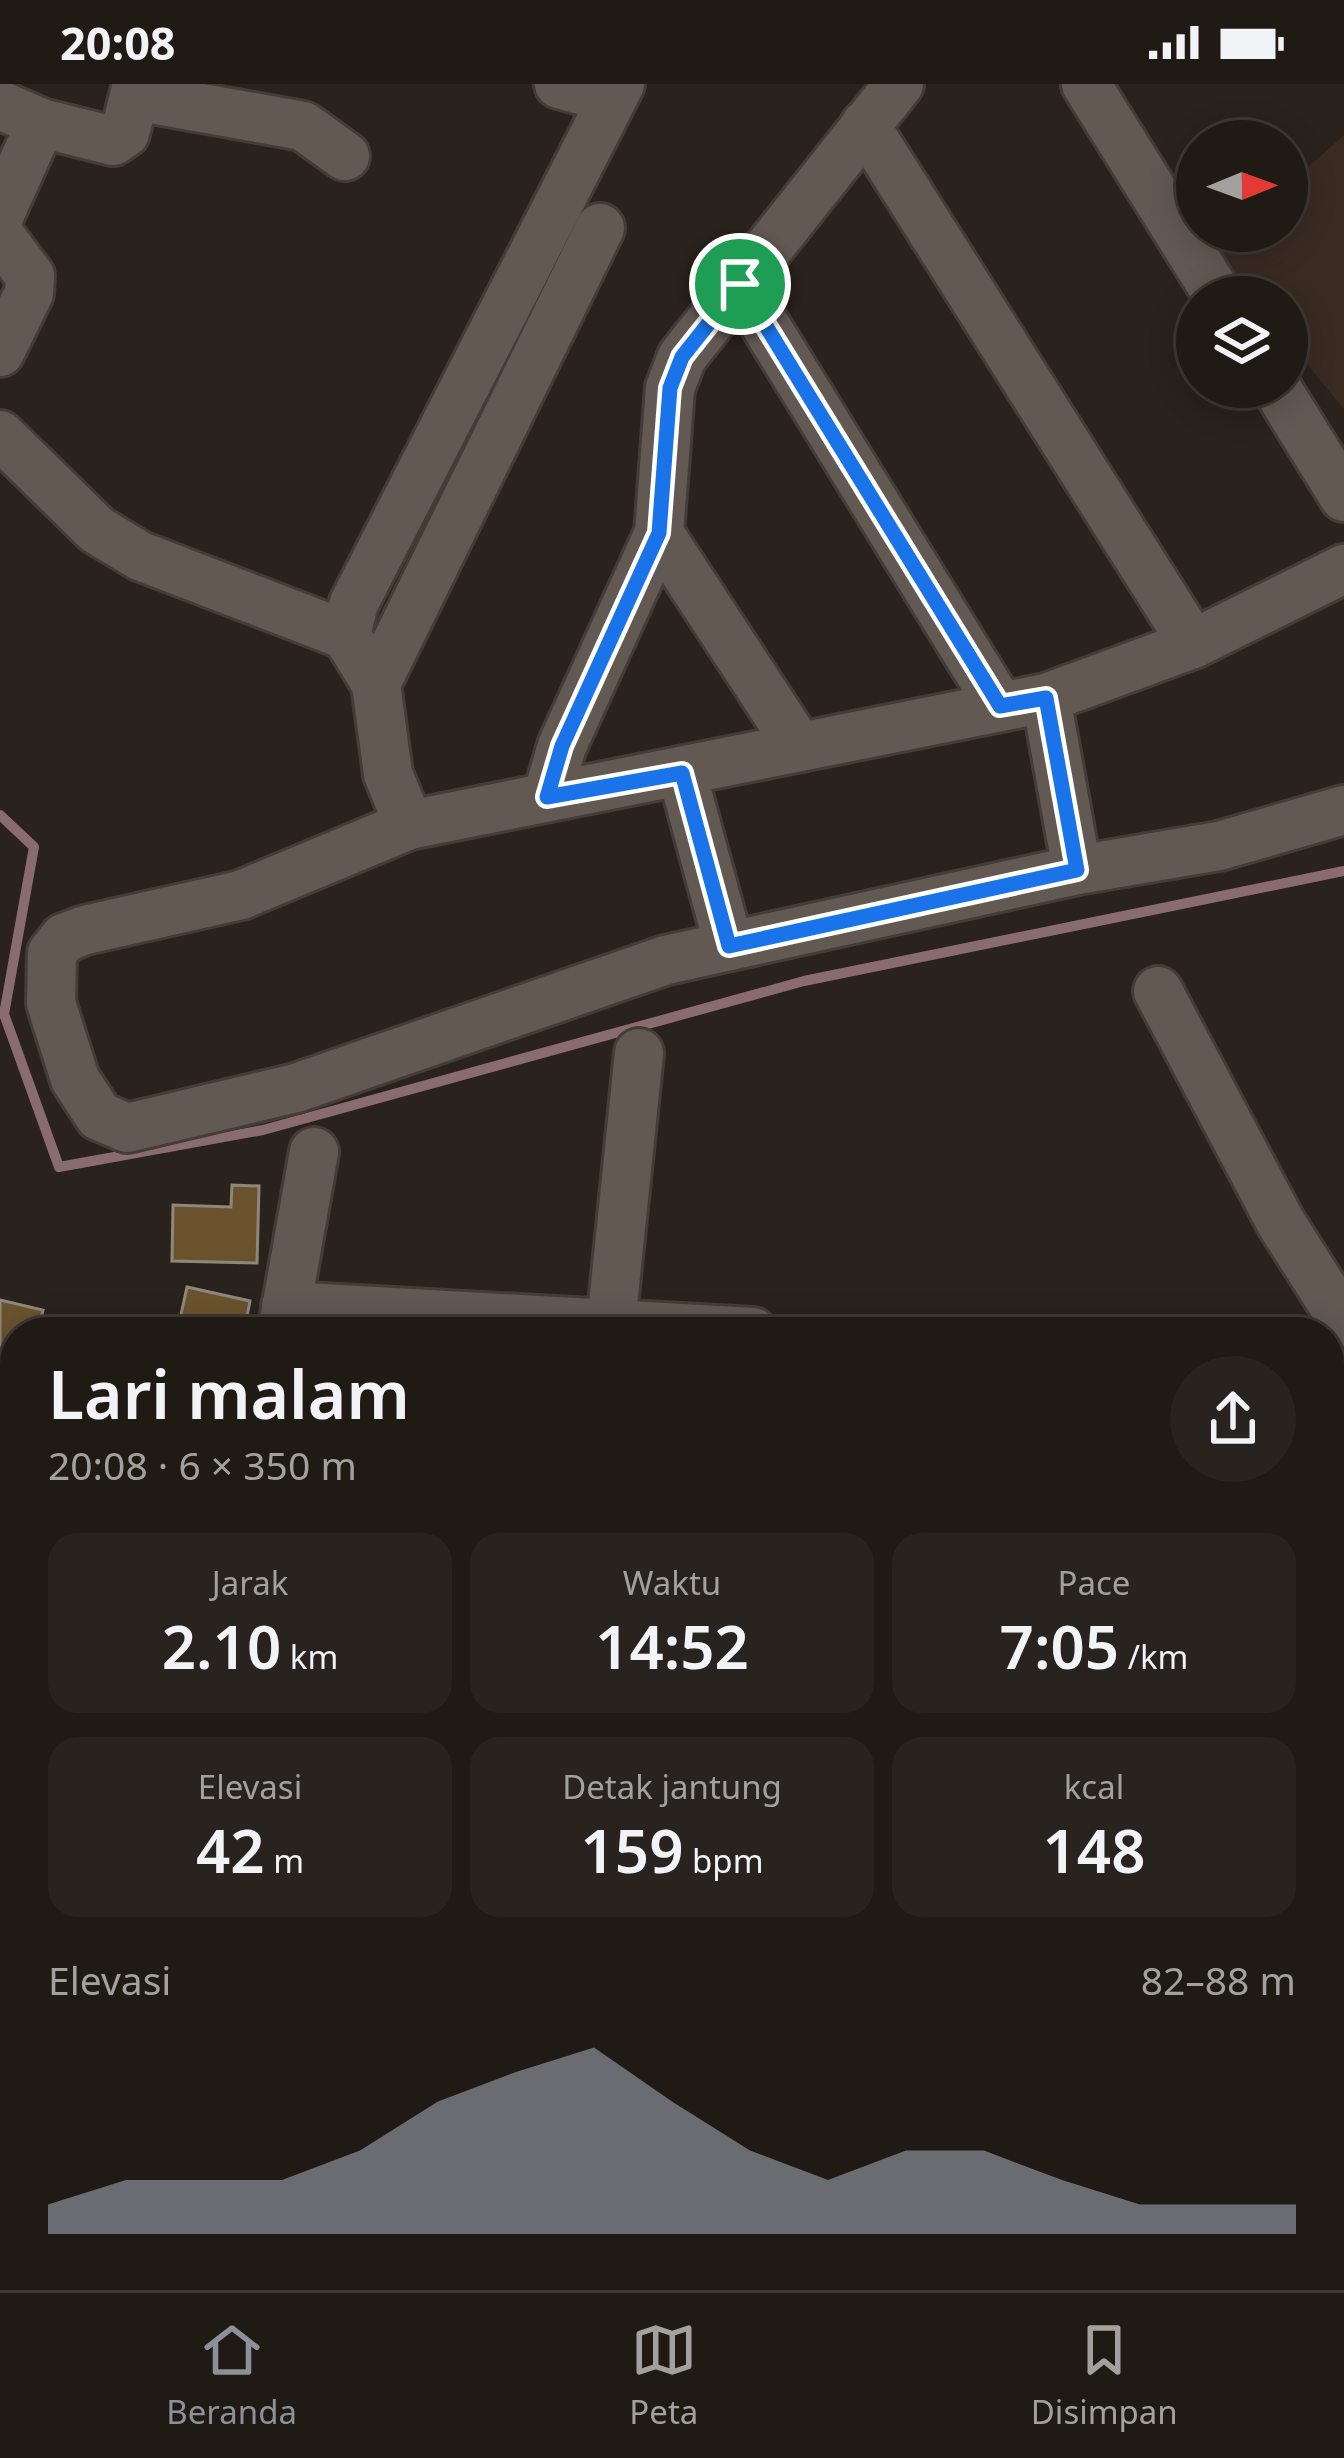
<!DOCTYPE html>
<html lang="id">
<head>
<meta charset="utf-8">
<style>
	:root { --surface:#201a15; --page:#28231e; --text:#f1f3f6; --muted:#a2a1a0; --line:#3d3834; --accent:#8c9099 }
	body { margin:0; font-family:"Noto Sans",sans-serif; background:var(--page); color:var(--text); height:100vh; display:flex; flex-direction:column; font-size:45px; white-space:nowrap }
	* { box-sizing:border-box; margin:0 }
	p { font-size:39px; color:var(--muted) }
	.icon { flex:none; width:66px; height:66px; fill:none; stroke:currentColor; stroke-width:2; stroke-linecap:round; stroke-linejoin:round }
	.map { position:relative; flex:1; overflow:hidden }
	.panel { position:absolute; left:0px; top:1233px; width:1344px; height:975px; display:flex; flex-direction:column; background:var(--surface); border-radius:48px 48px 0 0; box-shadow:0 6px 30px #0003,0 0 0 3px var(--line) }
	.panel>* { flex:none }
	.needle { width:78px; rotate:89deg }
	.tools { position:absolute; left:1176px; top:36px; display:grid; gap:24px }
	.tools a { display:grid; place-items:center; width:132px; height:132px; border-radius:50%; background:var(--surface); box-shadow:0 6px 30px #0003,0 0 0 3px var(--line); font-size:60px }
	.pin { position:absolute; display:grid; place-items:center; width:102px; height:102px; color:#fff; margin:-51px; border:6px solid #fff; border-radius:50%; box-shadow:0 3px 12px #0007 }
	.round { display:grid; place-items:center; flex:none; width:126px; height:126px; border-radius:63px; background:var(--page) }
	.head { display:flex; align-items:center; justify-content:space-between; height:204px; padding:0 48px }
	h1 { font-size:66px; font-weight:600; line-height:90px }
	.figures { display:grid; grid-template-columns:repeat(3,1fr); gap:18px; height:204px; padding:12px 48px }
	.figures div { display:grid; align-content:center; border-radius:30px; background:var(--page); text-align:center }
	.figures b { font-size:60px; font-weight:600 }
	.figures small { font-size:33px; font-weight:400 }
	.figures p { font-size:33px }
	.chart { height:336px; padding:24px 48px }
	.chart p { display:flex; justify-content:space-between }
	.chart svg { width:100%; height:216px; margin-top:12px; fill:var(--accent); opacity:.7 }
	.status { display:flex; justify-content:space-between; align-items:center; height:84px; padding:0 60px; background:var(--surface); direction:ltr }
	.status svg { height:33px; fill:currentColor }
	.menu { display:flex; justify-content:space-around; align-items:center; height:168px; border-top:3px solid var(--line); background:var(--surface); font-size:33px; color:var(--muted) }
	.menu a { display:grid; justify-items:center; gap:6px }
	.menu .active { color:var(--accent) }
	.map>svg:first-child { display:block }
	.built { fill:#392b22 }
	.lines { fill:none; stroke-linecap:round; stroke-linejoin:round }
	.stream { stroke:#8a6b70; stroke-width:10 }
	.building { fill:#6a522d; stroke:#8e877d; stroke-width:3 }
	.minor-casing { stroke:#443c38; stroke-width:54 }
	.minor { stroke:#635953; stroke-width:48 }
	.route-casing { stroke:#fff; stroke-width:24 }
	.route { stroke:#1a73e8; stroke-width:15 }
</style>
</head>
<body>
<div class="status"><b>20:08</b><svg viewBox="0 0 49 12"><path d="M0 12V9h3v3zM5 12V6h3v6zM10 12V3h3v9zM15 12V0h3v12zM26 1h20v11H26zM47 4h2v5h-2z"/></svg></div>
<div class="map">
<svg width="1344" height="2206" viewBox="0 0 1344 2206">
	<rect width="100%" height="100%" fill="#2a221c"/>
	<polygon class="built" points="1344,51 1344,325 1287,256 1287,213 1251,213 1214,168 1237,147 1287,147 1287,102"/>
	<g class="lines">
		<polyline class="stream" points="0,731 34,763 4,930 59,1083 263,1046 804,897 1344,787"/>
	</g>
	<g class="building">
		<polygon points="232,1101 259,1102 257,1179 172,1177 173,1121 231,1123"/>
		<polygon points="187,1203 250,1217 244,1248 178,1244"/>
		<polygon points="0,1216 43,1226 38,1248 15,1248 15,1302 0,1298"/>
		<polygon points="0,1952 15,1954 10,2008 0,2006"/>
		<polygon points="2,2121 15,2123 15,2193 47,2193 45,2206 0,2201"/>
	</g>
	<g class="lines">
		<defs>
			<g id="minor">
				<polyline points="559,0 610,14"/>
				<polyline points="1086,0 1219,213"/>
				<polyline points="135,12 303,42 345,72"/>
				<polyline points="0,21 41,39 113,57 125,49 137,0"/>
				<polyline points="865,41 1193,560"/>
				<polyline points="0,130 41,39"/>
				<polyline points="0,152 30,192 29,209 0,268"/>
				<polyline points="740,200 1000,622"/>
				<polyline points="1276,303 1344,413"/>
				<polyline points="0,351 97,446 140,472 346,551"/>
				<polyline points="659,449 799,663"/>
				<polyline points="1344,485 1193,560 1046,614 409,741 241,811 85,846 64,854 52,869 51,919 75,995 99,1032 127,1044 296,1004 666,876 1077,786 1219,762 1344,726"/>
				<polyline points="376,600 600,144"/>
				<polyline points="1046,614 1077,786"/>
				<polyline points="682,689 729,862"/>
				<polyline points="547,713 562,662 659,449 670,304 682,273 899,0"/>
				<polyline points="409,741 388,690 376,600 346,551 354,519 620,0"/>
				<polyline points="1158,907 1281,1139 1344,1238"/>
				<polyline points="286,1222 753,1248"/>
				<polyline points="611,1240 639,969"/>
				<polyline points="282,1248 314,1068"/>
				<polyline points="0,1552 15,1459"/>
				<polyline points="1329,1737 1344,1759"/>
				<polyline points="0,1850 15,1854"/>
				<polyline points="1329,1907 1344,1890"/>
				<polyline points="1329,2043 1344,2061"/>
				<polyline points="578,2193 596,2206"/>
				<polyline points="219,2206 219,2193"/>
				<polyline points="467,2206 478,2193"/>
				<polyline points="1118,2206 1126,2193"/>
			</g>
		</defs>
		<use href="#minor" class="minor-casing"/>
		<use href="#minor" class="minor"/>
	</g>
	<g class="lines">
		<defs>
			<polygon id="route" points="740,200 1000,622 1046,614 1077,786 729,862 682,689 547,713 562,662 659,449 670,304 682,273"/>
		</defs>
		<use href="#route" class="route-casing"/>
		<use href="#route" class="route"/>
	</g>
</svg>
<div class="tools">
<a><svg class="needle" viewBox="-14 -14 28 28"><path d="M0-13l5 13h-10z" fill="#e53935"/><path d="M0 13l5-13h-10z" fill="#a2a1a0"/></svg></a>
<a><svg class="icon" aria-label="layers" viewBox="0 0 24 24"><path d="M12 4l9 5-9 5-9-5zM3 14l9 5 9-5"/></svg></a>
</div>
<div class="pin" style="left:740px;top:200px;background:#1e9e55"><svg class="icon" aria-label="arrive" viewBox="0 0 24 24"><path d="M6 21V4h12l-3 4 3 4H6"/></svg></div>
<section class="panel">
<div class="head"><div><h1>Lari malam</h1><p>20:08 · 6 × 350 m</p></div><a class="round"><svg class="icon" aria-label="share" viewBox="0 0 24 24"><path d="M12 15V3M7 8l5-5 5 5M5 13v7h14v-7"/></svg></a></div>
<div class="figures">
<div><p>Jarak</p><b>2.10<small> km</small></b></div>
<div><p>Waktu</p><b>14:52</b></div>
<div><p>Pace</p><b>7:05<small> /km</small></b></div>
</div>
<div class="figures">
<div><p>Elevasi</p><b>42<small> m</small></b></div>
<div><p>Detak jantung</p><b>159<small> bpm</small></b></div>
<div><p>kcal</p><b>148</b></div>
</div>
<div class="chart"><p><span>Elevasi</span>82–88 m</p>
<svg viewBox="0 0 160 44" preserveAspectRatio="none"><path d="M0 44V38L10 33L20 33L30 33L40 27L50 17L60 11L70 6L80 17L90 27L100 33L110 27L120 27L130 33L140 38L150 38L160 38V44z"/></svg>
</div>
</section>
</div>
<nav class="menu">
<a class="active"><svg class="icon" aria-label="home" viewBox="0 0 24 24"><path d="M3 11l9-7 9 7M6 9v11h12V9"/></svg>Beranda</a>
<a><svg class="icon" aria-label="map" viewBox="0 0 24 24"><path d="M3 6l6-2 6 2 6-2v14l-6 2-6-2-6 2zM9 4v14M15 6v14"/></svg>Peta</a>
<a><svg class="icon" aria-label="saved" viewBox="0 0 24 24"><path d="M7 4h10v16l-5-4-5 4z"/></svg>Disimpan</a>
</nav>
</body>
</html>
